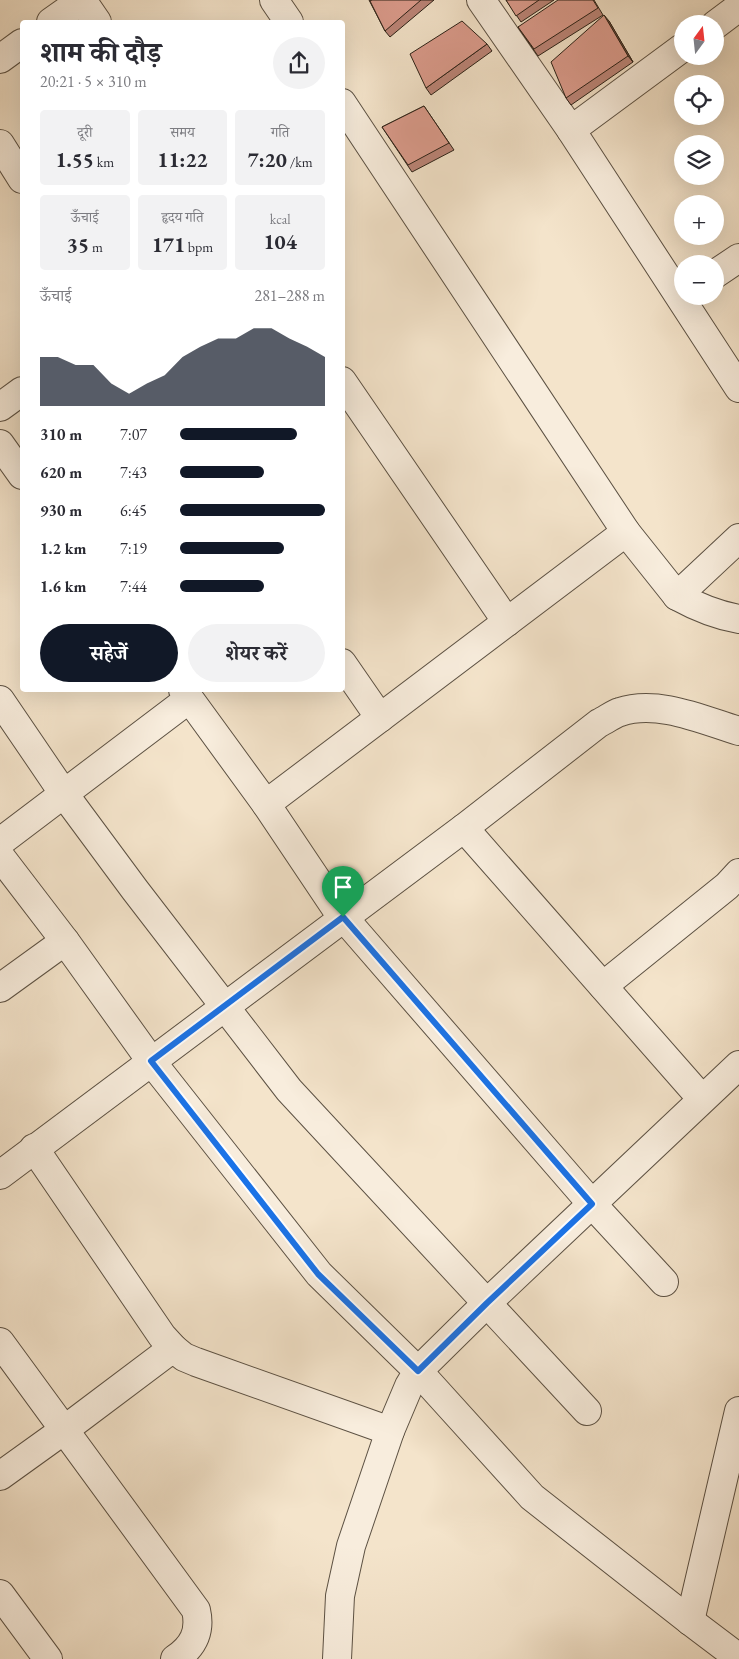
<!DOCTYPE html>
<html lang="hi">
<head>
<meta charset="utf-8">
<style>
	:root { --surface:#fff; --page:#f2f2f3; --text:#2b2b33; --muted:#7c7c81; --accent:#111827 }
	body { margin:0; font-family:"EB Garamond","Noto Serif Devanagari",serif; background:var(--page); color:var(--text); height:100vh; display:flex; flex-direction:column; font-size:19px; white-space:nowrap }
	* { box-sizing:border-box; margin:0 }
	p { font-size:16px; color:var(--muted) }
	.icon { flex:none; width:28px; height:28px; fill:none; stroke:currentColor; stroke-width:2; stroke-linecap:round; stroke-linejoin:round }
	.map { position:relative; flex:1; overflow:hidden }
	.drawer { position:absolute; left:20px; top:20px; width:325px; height:672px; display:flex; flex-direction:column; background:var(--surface); border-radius:5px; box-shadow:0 5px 20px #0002 }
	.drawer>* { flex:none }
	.needle { width:32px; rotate:15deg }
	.tools { position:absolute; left:674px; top:15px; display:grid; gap:10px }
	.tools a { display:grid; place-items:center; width:50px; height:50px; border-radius:50%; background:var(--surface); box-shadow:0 5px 20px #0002; font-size:25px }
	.pin { position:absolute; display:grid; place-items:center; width:42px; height:42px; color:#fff; margin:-51px -21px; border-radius:50% 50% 50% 0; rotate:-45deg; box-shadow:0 0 5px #0007 }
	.pin .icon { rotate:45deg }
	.round { display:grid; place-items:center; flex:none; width:52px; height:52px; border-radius:26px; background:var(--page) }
	.summary { display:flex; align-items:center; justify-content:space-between; height:85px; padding:0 20px }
	h1 { font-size:28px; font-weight:700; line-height:38px }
	.figures { display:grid; grid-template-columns:repeat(3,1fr); gap:8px; height:85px; padding:5px 20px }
	.figures div { display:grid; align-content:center; border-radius:5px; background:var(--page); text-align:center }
	.figures b { font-size:21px; font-weight:700 }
	.figures small { font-size:14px; font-weight:400 }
	.figures p { font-size:14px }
	.chart { height:140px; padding:10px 20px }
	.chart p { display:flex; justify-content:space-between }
	.chart svg { width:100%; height:90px; margin-top:5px; fill:var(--accent); opacity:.7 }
	.primary-button { display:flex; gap:10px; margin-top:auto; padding:10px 20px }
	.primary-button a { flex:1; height:58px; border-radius:30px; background:var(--accent); color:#fff; font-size:20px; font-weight:700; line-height:58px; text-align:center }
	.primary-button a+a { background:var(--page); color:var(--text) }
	ul { padding:0 20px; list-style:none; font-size:16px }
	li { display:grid; grid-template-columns:80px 60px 1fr; align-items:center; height:38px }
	li i { height:12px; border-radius:6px; background:var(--accent) }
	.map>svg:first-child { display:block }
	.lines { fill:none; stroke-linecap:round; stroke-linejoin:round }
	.minor-casing { stroke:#5c5143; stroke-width:30 }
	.minor { stroke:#f8eddd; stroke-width:28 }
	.wall { fill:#bc8578; stroke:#2a2016 }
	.shaded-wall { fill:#996c62; stroke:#2a2016 }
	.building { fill:#db9b8c; stroke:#2a2016 }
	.route-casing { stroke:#fff; stroke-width:10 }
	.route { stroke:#1a73e8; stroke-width:6 }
</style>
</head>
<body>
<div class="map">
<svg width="739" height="1659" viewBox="0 0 739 1659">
	<rect width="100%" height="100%" fill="#f4e4cb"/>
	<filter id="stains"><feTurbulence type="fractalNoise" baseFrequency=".004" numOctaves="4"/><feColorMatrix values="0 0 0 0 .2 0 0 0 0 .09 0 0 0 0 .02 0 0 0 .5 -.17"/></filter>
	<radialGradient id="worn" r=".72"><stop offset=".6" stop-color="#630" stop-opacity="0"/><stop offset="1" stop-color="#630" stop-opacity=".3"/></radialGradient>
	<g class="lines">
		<defs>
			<g id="minor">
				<polyline points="82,0 97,22"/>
				<polyline points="274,0 289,22"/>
				<polyline points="481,0 571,130 682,48"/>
				<polyline points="51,22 82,0"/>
				<polyline points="715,25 739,7"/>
				<polyline points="0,59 22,43"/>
				<polyline points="342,103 626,532 677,596 739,538"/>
				<polyline points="571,130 739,388"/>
				<polyline points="0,144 22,179"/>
				<polyline points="715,274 739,258"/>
				<polyline points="342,381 507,622"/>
				<polyline points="0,407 22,391"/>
				<polyline points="0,444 22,475"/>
				<path d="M677,596C697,607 716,615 739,619"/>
				<polyline points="342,663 380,718"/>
				<polyline points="183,690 266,804 337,910 592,1204 664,1282"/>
				<polyline points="0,700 64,794 135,890 289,1090 587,1411"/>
				<polyline points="266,804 626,532"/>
				<path d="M464,828L599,723C606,720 613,714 620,712C657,699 703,720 739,731"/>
				<polyline points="0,842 189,699"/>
				<polyline points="0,856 65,941 151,1061 319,1274 418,1371 532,1497 690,1621 739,1658"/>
				<polyline points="603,986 727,886 739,873"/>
				<polyline points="0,988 65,941"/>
				<polyline points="34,1148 162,1336 173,1348"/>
				<polyline points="0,1175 464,828 702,1099"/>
				<path d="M0,1342L196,1610C201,1632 193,1647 175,1659"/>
				<polyline points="0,1476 64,1430 173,1348 184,1357 196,1362 390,1431"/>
				<polyline points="0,1594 48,1659"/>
				<polyline points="690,1621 739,1411"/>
				<polyline points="337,1659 340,1596 351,1546 390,1431 409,1386 418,1371 487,1303 739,1065"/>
			</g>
		</defs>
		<use href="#minor" class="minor-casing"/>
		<use href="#minor" class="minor"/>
	</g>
	<g class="wall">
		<polygon points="369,0 434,0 390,37 385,31"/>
		<polygon points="506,0 554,0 521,22"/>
		<polygon points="594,0 603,15 538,56 518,27"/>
		<polygon points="609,21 633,62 571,105 566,98"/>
		<polygon points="487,44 492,51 431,95 426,88"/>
		<polygon points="424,106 454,150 412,172 382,127"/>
	</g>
	<polygon class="shaded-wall" points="604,15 609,21 633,62 628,56"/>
	<g class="building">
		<polygon points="372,0 421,0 385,31 370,1"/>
		<polygon points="506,0 539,0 516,16"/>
		<polygon points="558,0 593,0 598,8 534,49 518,27"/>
		<polygon points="604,15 628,56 566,98 551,62"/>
		<polygon points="462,21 487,44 426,88 410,54"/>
		<polygon points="424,106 449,143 408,165 382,127"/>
	</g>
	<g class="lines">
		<defs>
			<polygon id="route" points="343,917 592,1204 487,1303 418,1371 318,1274 151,1061"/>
		</defs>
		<use href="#route" class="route-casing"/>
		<use href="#route" class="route"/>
	</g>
	<rect width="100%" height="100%" filter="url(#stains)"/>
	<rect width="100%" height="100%" fill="url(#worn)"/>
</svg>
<div class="tools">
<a><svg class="needle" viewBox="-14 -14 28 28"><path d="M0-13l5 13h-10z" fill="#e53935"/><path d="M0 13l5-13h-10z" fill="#7c7c81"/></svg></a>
<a><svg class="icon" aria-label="locate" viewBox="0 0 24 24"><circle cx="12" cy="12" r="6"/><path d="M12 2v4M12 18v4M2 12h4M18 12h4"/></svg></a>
<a><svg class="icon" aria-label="layers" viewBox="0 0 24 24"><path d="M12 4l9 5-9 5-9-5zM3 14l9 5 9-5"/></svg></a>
<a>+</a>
<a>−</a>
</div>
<div class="pin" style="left:343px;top:917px;background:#1e9e55"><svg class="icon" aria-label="arrive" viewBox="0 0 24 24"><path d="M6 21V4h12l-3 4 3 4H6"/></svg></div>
<section class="drawer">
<div class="summary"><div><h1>शाम की दौड़</h1><p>20:21 · 5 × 310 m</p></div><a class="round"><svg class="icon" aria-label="share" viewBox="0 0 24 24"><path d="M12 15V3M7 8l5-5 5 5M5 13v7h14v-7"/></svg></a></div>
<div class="figures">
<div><p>दूरी</p><b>1.55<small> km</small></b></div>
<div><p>समय</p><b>11:22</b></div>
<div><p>गति</p><b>7:20<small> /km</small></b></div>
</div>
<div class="figures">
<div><p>ऊँचाई</p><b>35<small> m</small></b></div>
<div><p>हृदय गति</p><b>171<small> bpm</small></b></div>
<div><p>kcal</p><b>104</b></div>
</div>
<div class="chart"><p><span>ऊँचाई</span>281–288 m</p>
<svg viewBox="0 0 160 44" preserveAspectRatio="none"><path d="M0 44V20L10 20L20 24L30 24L40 33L50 38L60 33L70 29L80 20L90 15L100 11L110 11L120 6L130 6L140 11L150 15L160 20V44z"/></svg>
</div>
<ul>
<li><b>310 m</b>7:07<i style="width:81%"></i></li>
<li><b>620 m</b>7:43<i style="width:58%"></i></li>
<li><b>930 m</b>6:45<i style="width:100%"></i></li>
<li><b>1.2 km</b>7:19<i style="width:72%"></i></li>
<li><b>1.6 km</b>7:44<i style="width:58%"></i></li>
</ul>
<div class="primary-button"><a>सहेजें</a><a>शेयर करें</a></div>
</section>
</div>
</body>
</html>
